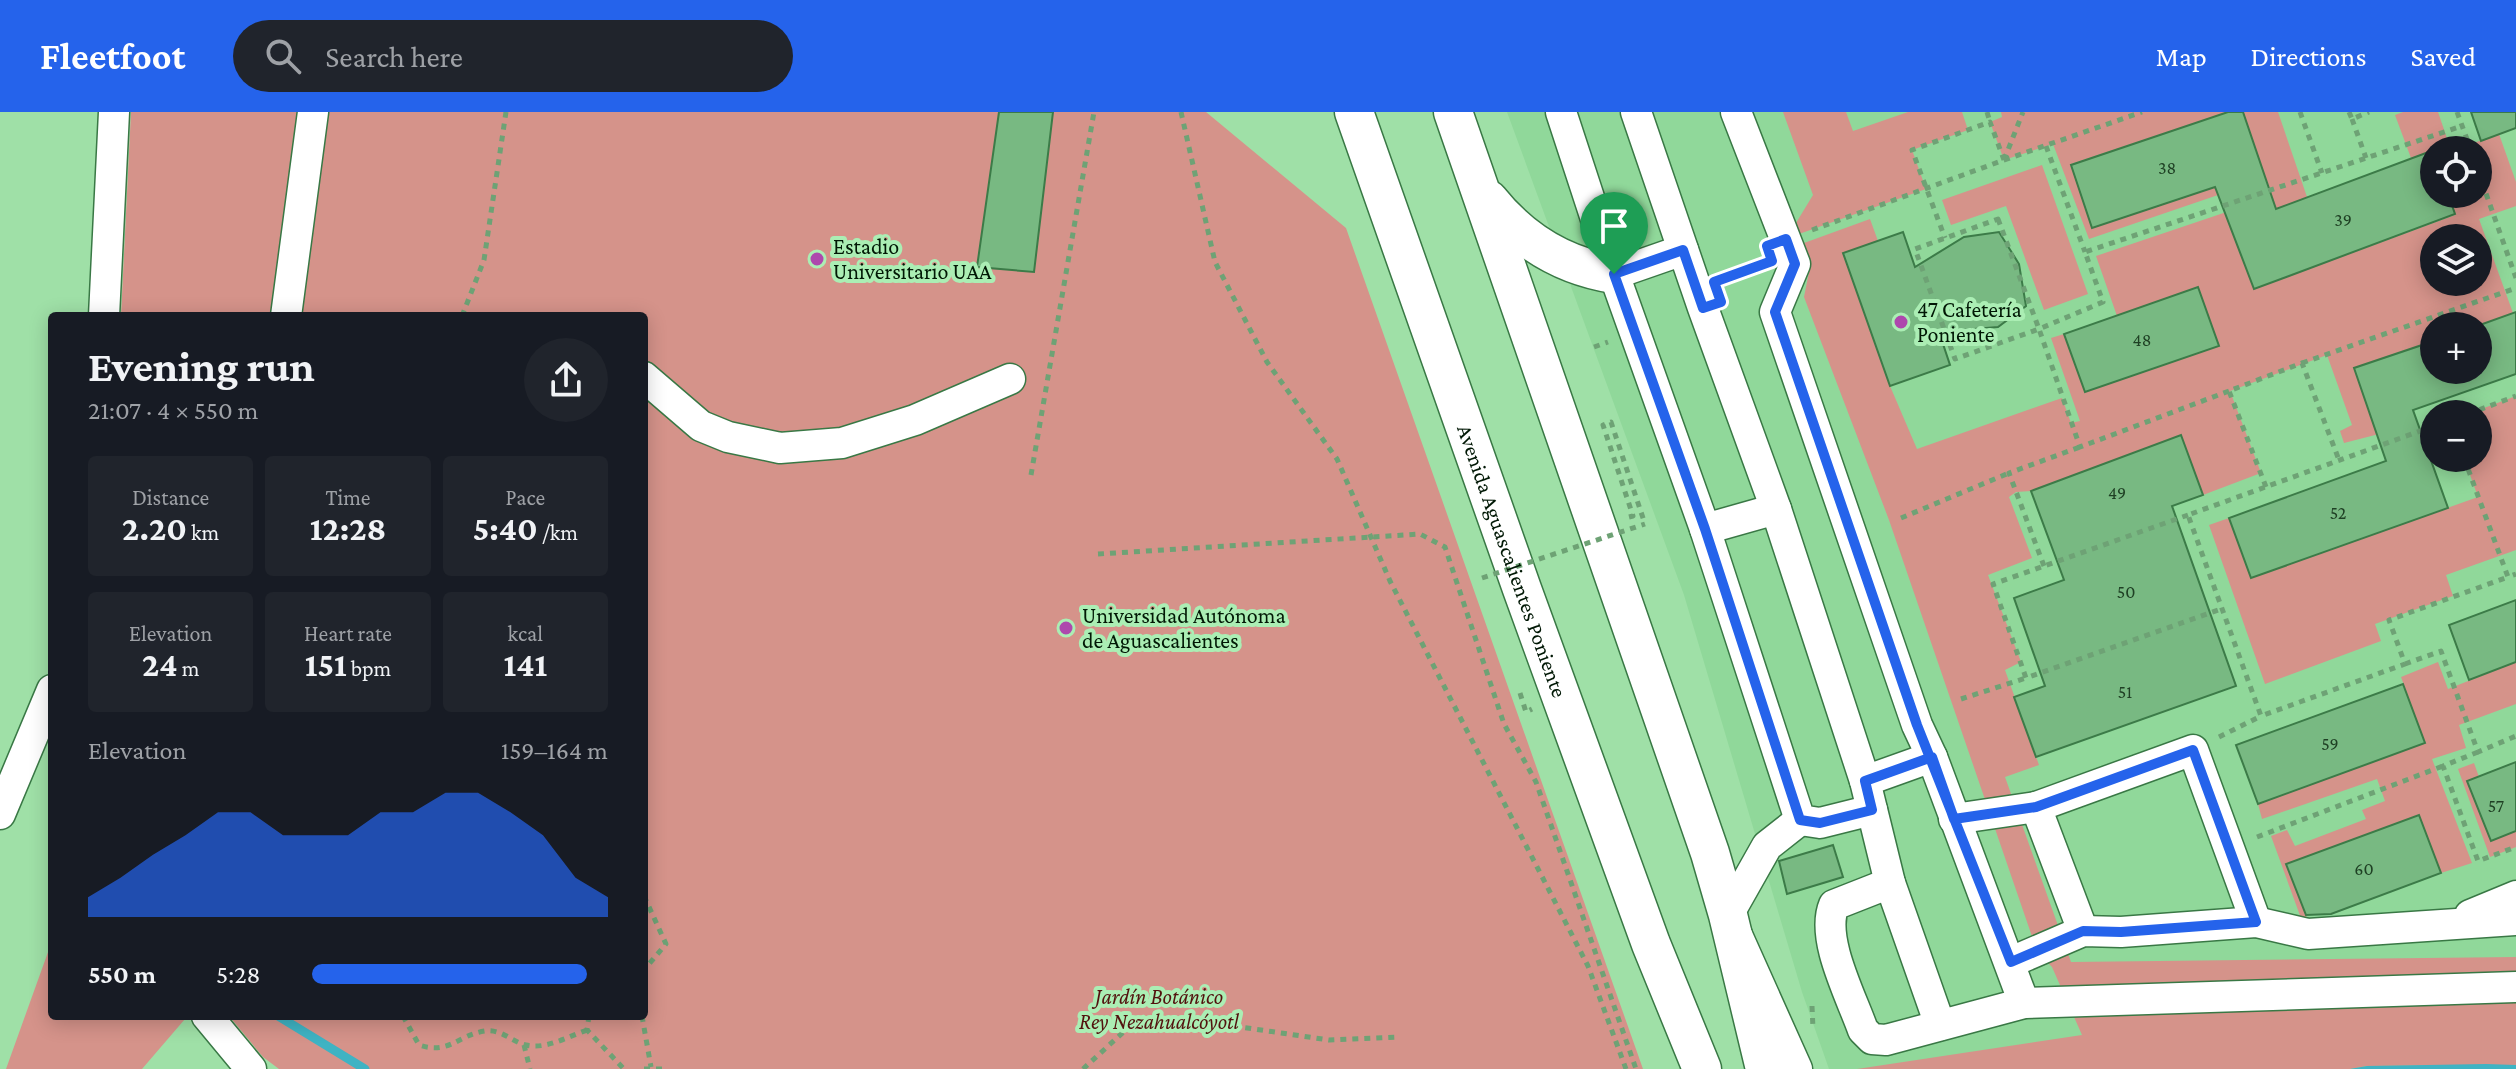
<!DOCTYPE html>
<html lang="en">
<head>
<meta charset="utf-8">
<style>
	:root { --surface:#171b24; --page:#20242c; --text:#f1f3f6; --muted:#9ea1a6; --accent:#2563eb }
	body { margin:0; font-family:"Crimson Pro",serif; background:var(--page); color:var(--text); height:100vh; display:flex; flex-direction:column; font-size:30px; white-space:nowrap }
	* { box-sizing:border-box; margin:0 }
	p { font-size:26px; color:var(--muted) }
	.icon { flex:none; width:44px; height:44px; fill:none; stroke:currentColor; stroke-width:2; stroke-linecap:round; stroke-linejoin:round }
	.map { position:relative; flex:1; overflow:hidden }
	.drawer { position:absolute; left:48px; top:200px; width:600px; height:708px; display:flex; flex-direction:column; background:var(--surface); border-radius:8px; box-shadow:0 4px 20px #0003 }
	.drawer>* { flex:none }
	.buttons { position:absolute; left:2420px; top:24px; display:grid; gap:16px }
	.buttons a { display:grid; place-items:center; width:72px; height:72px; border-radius:50%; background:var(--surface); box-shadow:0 4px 20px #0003; font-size:40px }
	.pin { position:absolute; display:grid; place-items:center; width:68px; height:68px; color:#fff; margin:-82px -34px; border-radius:50% 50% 50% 0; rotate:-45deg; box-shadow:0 0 8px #0007 }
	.pin .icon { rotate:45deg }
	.round { display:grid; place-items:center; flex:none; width:84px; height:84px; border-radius:42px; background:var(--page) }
	.head { display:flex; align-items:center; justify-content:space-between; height:136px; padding:0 40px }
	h1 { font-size:44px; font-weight:700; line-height:60px }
	.stats { display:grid; grid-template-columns:repeat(3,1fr); gap:12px; height:136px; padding:8px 40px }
	.stats div { display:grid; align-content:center; border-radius:8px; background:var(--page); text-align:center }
	.stats b { font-size:34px; font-weight:700 }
	.stats small { font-size:22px; font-weight:400 }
	.stats p { font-size:22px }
	.chart { height:224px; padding:16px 40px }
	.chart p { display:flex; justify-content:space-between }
	.chart svg { width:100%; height:144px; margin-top:8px; fill:var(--accent); opacity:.7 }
	ul { padding:0 40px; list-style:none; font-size:26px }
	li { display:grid; grid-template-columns:128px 96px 1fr; align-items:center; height:60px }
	li i { height:20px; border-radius:10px; background:var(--accent) }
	header { display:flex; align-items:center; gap:48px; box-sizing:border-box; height:112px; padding:0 40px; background:var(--accent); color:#fff }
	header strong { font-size:38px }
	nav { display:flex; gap:44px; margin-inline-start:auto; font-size:28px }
	.search { width:560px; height:72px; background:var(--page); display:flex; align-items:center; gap:20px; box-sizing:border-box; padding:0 28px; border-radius:44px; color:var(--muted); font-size:30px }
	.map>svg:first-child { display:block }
	.built { fill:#90d89a; fill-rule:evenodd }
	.green { fill:#d5938a; fill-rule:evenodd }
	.water { fill:#3fb3c3 }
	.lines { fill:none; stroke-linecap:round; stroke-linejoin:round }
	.stream { stroke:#3fb3c3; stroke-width:9 }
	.building { fill:#78b982; stroke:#3c7b48; stroke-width:2 }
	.minor-casing { stroke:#397845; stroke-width:33 }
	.major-casing { stroke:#397845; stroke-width:41 }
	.path { stroke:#6ea275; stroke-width:5; stroke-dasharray:6 6; stroke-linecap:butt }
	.minor { stroke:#fff; stroke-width:30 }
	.major { stroke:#fff; stroke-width:38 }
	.path-bridge { stroke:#6ea275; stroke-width:5; stroke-dasharray:6 6; stroke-linecap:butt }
	.route-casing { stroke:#fff; stroke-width:16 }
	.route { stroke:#2563eb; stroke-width:10 }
	.poi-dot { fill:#ae48ad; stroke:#abeeb4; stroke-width:3 }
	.labels { text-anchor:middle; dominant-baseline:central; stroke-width:8; stroke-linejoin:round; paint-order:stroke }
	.number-label { font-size:18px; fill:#1f4024 }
	.poi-label { font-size:22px; fill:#011805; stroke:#abeeb4; text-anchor:start }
	.street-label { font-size:22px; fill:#011805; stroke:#abeeb4 }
	.park-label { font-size:22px; font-style:italic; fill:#52120e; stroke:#abeeb4 }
</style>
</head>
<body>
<header>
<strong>Fleetfoot</strong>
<div class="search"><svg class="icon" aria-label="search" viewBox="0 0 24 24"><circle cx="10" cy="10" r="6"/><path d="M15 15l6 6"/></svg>Search here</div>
<nav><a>Map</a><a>Directions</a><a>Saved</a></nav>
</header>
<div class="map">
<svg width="2516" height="957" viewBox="0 0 2516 957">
	<rect width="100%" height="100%" fill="#9fe0a7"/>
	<path class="built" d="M1507,0H2516V957H1829L1802,880L1684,483ZM2434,38H2478V82H2434ZM2434,126H2478V170H2434ZM2434,214H2478V258H2434ZM2434,302H2478V346H2434Z"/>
	<g class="green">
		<polygon points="131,0 1206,0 1346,116 1643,957 279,957 263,945 229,904 644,904 644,204 121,204"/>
		<polygon points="1783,0 1846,0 1853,19 1908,0 1962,0 1968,18 1912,38 1926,77 1799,122 1796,111 1813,83"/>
		<path d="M2001,0H2228L2071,52L2092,116L2263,59L2243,0H2278L2307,85L2230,114L2254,177L2455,103L2448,82H2478V38H2454L2499,22L2516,70V94L2479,107L2513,201L2477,214H2434V229L2354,256L2379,322L2344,331L2340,319L2352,313L2327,243L2230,279L2261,361L2203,383L2181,323L2031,379L2016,380L2009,385L2032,446L1988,463L2021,550L2005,558L2039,653L2005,665L2071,850L2516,845V953L2367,954L2350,957H1857L2082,923L2052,855L2037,839L1889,408L1804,185L1811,150L1804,131L1870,107L1878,129L1890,274L1917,337L2062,286L2071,311L2080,309L2051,226L2064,222L2085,280L2219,234L2198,176L2117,204L2096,144L2271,85L2265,67L2089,127L2053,32L2004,48L1990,10L2002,5ZM2434,126H2478V170H2434Z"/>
		<polygon points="2403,0 2438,0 2451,38 2434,38 2434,46 2431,39 2411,46 2395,3"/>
		<polygon points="2042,53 2088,182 2044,198 2006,94 1951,113 1942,88"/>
		<polygon points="2516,284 2516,438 2446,463 2453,484 2375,512 2381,529 2265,572 2209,413 2229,406 2251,466 2478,385 2464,346 2478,346 2478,302 2468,302"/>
		<polygon points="2438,550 2448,577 2516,550 2516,592 2459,613 2466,636 2432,647 2472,751 2441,761 2419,703 2287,752 2307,806 2302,809 2271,724 2287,718 2295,734 2366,707 2362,698 2385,689 2377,667 2262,707 2258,692 2425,631 2401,565"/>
		<polygon points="2474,651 2479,665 2467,670 2491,729 2516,719 2516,735 2490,745 2458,657"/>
		<polygon points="52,829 52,904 183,904 185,907 142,957 6,957"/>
	</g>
	<polygon class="water" points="2486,952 2516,953 2516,957 2350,957 2367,954"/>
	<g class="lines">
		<polyline class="stream" points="278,904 365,957"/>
	</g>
	<g class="building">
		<polygon points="999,0 1053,0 1034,160 977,155"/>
		<polygon points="2228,0 2243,0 2276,97 2434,38 2434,82 2448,82 2455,102 2254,177 2215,75 2092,116 2071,53"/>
		<polygon points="2471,0 2516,0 2516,16 2481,29"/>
		<polygon points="1903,120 1915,155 1964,125 1999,120 2019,152 2026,194 1998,215 1939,220 1950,253 1890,274 1843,141"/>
		<polygon points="2198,175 2219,234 2085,280 2064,222"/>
		<polygon points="2516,200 2516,262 2413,298 2448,396 2251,466 2229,406 2386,349 2354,256 2434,229 2434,258 2478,258 2477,214"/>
		<polygon points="2181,323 2203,383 2172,394 2236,574 2036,645 2014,585 2045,574 2014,486 2064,468 2031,379"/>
		<polygon points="2516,488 2516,550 2469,568 2449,513"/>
		<polygon points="2403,572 2425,631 2258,692 2236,633"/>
		<polygon points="2516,650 2516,719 2491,729 2467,669"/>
		<polygon points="2419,703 2441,761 2331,802 2306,803 2286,752"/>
		<polygon points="1833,733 1843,765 1787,782 1779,749"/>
	</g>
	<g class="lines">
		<defs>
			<g id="minor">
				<polyline points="1561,0 1614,162 1705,417 1800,708 1820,711 1872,698"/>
				<polyline points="1636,0 1703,196 1776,397 1865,669 1890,771 1940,913"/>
				<polyline points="1736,0 1795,152 1775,200 1917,613 1932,645 2024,891"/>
				<polyline points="1614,162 1683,138"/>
				<polyline points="104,204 114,0"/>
				<polyline points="286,204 313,0"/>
				<polyline points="644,265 701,314 728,325 780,336 842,331 915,308 1010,267"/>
				<polyline points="1705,417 1776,397"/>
				<polyline points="1865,669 1932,645"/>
				<polyline points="2036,695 2083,819"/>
				<polyline points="0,702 52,578"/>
				<polyline points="1954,707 2036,695 2193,638 2256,810"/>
				<path d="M1890,771L1834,793C1820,826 1851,884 1863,918L1872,927L1886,928L2024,891L2516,875"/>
				<polyline points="2470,803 2516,784"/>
				<polyline points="2011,850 2083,819 2121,820 2256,810 2308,822 2516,808"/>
				<polyline points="207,904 251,957"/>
				<polyline points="1797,957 1728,803 1767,734 1800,708"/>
			</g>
			<g id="major">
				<path id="s1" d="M1354,0L1522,477L1651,832L1702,957"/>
				<polyline points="1453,0 1710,741 1728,803 1765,957"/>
				<path d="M1489,88C1521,128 1563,154 1614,162"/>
			</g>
		</defs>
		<use href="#minor" class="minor-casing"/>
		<use href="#major" class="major-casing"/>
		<g class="path">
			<polyline points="1181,0 1215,150 1267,250 1337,347 1390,469 1588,854 1626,957"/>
			<polyline points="1987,0 1990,10"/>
			<polyline points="2300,0 2322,61"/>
			<polyline points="2349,0 2352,7 2369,0"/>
			<polyline points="2457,0 2471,38"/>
			<polyline points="2352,7 2366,46"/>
			<polyline points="2046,34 2085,140"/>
			<polyline points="2004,48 2142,0"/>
			<polyline points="2004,48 2023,0"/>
			<polyline points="2478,59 2516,166"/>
			<polygon points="1998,107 2039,217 1955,247 1915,137"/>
			<polyline points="1812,118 2004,48 1990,10 1912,38 1945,126"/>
			<polyline points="1723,167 1763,153"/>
			<polyline points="462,204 484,148 506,0"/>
			<polyline points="1594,235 1608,230"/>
			<polyline points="2302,251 2516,176"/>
			<polyline points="2229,279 2080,335 2039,217 2103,190 2085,140 2462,14"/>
			<polyline points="2468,302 2516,284"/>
			<polyline points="2434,314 2188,403 2261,604 2405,552 2389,508 2508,465"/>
			<polyline points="2464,346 2508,465 2516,462"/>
			<polyline points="1031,363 1094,0"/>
			<polyline points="2266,375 2229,279 2302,251 2339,348"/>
			<polyline points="2188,403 1993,472 2026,566 2221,497"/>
			<polyline points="1629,405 1633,404 1603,313 1611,310 1645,412"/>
			<polyline points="1901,406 2009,361"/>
			<polyline points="1098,442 1420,422 1445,435 1504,612 1536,670 1636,957"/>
			<polyline points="2044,454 2009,361 2080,335"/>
			<polyline points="2405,552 2441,539 2478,640 2516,624"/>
			<polyline points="1520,581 1526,600 1532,597"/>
			<polyline points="1961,587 2026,566"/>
			<polyline points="2219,625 2261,604"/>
			<polyline points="2478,640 2443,654 2478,749 2516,735"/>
			<polyline points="2257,725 2443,654"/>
			<polyline points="644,784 666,832 644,858"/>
			<polyline points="1812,894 1813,917"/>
			<path d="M403,904L419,933C450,943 457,923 485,919C502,917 512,930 526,933C546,938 569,924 587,918"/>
			<polyline points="589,904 587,918 624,957"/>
			<polyline points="642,904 651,955"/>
			<polyline points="524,933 530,957"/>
			<polyline points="644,957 663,957"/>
			<polyline points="1083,957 1130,914 1186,907 1329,928 1399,925"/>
		</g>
		<use href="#minor" class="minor"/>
		<use href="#major" class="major"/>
		<polyline class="path-bridge" points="1482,466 1645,412"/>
	</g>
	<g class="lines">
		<defs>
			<polyline id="route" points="1614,162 1705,417 1800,708 1820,711 1872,698 1865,669 1932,645 1954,707 2036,695 2193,638 2256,810 2121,820 2083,819 2011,850 1917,613 1775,200 1795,152 1786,127 1767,134 1772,149 1714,170 1721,190 1703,196 1683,138 1614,162"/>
		</defs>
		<use href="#route" class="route-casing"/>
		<use href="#route" class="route"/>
	</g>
	<g class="poi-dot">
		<circle cx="817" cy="147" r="8"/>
		<circle cx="1901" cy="210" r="8"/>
		<circle cx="1066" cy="516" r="8"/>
	</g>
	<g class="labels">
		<g class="number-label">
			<text x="2167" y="56">38</text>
			<text x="2343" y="108">39</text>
			<text x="2142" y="228">48</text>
			<text x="2117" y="381">49</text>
			<text x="2338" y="401">52</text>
			<text x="2126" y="480">50</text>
			<text x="2125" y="580">51</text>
			<text x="2330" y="632">59</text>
			<text x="2496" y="694">57</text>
			<text x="2364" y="757">60</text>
		</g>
		<g class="poi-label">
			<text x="833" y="134">Estadio<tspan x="833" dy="25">Universitario UAA</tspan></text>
			<text x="1917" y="197">47 Cafetería<tspan x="1917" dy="25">Poniente</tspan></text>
			<text x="1082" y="503">Universidad Autónoma<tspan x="1082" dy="25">de Aguascalientes</tspan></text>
		</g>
		<g class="street-label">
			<text stroke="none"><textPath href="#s1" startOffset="476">Avenida Aguascalientes Poniente</textPath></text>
		</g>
		<g class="park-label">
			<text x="1159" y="884">Jardín Botánico<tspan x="1159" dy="25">Rey Nezahualcóyotl</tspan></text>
		</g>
	</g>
</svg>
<div class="buttons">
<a><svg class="icon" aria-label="locate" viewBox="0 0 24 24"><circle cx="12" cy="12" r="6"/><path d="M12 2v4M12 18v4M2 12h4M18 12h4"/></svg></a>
<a><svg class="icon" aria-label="layers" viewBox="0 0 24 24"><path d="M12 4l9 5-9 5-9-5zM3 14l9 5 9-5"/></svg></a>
<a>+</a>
<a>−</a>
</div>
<div class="pin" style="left:1614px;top:162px;background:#1e9e55"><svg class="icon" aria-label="arrive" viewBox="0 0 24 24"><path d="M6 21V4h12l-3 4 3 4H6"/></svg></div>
<section class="drawer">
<div class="head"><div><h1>Evening run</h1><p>21:07 · 4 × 550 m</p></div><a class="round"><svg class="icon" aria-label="share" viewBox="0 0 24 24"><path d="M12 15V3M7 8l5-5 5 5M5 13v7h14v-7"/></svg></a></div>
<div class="stats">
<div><p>Distance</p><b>2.20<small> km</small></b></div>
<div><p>Time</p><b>12:28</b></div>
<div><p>Pace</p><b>5:40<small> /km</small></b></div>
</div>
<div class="stats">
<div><p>Elevation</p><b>24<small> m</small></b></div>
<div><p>Heart rate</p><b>151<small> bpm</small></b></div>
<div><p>kcal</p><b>141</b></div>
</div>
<div class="chart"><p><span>Elevation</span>159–164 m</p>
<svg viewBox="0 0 160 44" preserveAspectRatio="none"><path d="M0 44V38L10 32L20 25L30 19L40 12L50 12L60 19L70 19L80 19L90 12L100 12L110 6L120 6L130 12L140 19L150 32L160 38V44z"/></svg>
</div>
<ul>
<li><b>550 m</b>5:28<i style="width:93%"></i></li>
</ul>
</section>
</div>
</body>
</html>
